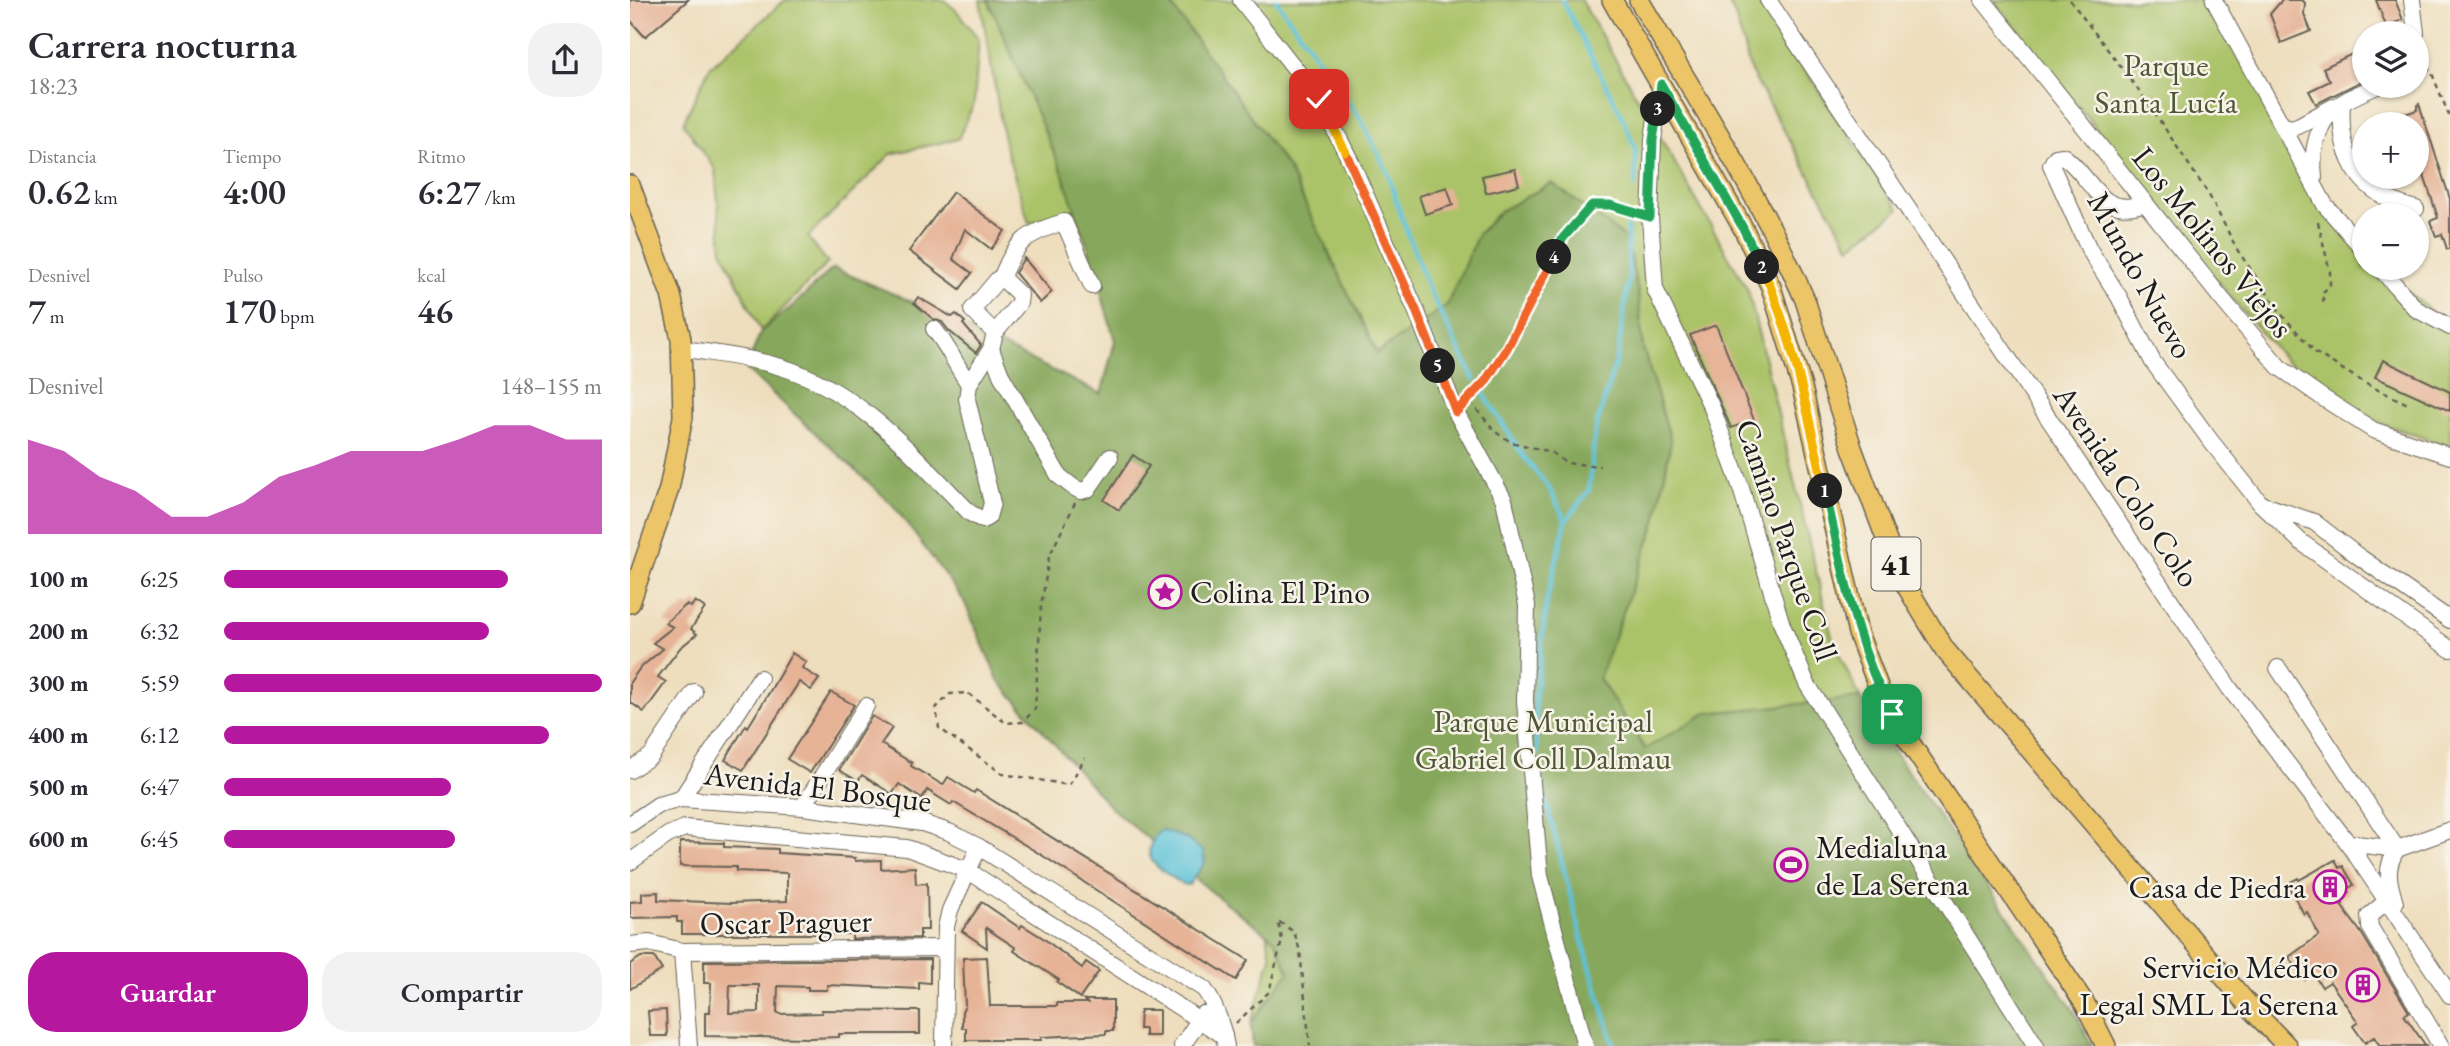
<!DOCTYPE html>
<html lang="es">
<head>
<meta charset="utf-8">
<style>
	:root { --surface:#fff; --page:#f2f2f3; --text:#2b2b33; --muted:#7c7c81; --accent:#b5179e }
	body { margin:0; font-family:"EB Garamond",serif; background:var(--page); color:var(--text); height:100vh; display:flex; flex-direction:column; font-size:26px; white-space:nowrap }
	* { box-sizing:border-box; margin:0 }
	p { font-size:23px; color:var(--muted) }
	.icon { flex:none; width:38px; height:38px; fill:none; stroke:currentColor; stroke-width:2; stroke-linecap:round; stroke-linejoin:round }
	.map { position:relative; flex:1; overflow:hidden }
	.panel { display:flex; flex-direction:column; background:var(--surface); width:630px }
	.panel>* { flex:none }
	.controls { position:absolute; left:1722px; top:21px; display:grid; gap:14px }
	.controls a { display:grid; place-items:center; width:77px; height:77px; border-radius:50%; background:var(--surface); box-shadow:0 2px 5px #0004; font-size:35px }
	.pin { position:absolute; display:grid; place-items:center; width:60px; height:60px; color:#fff; margin:-30px; border-radius:14px; box-shadow:0 4px 10px #0006 }
	.km { position:absolute; width:35px; height:35px; margin:-18px; border-radius:50%; background:#222; color:#fff; font-size:19px; line-height:35px; text-align:center }
	.round { display:grid; place-items:center; flex:none; width:74px; height:74px; border-radius:28px; background:var(--page) }
	.summary { display:flex; align-items:center; justify-content:space-between; height:119px; padding:0 28px }
	h1 { font-size:38px; font-weight:600; line-height:52px }
	.metrics { display:grid; grid-template-columns:repeat(3,1fr); gap:10px; height:119px; padding:7px 28px }
	.metrics div { display:grid; align-content:center }
	.metrics b { font-size:35px; font-weight:600 }
	.metrics small { font-size:19px; font-weight:400 }
	.metrics p { font-size:19px }
	.chart { height:196px; padding:14px 28px }
	.chart p { display:flex; justify-content:space-between }
	.chart svg { width:100%; height:126px; margin-top:7px; fill:var(--accent); opacity:.7 }
	.cta { display:flex; gap:14px; margin-top:auto; padding:14px 28px }
	.cta a { flex:1; height:80px; border-radius:28px; background:var(--accent); color:#fff; font-size:28px; font-weight:600; line-height:80px; text-align:center }
	.cta a+a { background:var(--page); color:var(--text) }
	ul { padding:0 28px; list-style:none; font-size:23px }
	li { display:grid; grid-template-columns:112px 84px 1fr; align-items:center; height:52px }
	li i { height:18px; border-radius:9px; background:var(--accent) }
	main { display:flex; flex:1; min-height:0 }
	.map>svg:first-child { display:block }
	.green { fill:#aac267; stroke:#636f42; stroke-width:2 }
	.forest { fill:#87a85c; stroke:#52623c; stroke-width:2 }
	.water { fill:#5bc2d8; stroke:#3c6f7a; stroke-width:2 }
	.lines { fill:none; stroke-linecap:round; stroke-linejoin:round }
	.stream { stroke:#5bc2d8; stroke-width:4.5 }
	.building { fill:#e6b397; fill-rule:evenodd }
	.minor-casing { stroke:#666054; stroke-width:18 }
	.major-casing { stroke:#666054; stroke-width:22 }
	.path { stroke:#666054; stroke-width:2.5; stroke-dasharray:5 5; stroke-linecap:butt }
	.minor { stroke:#fff; stroke-width:16 }
	.major { stroke:#edc569; stroke-width:19 }
	.split-1-casing { stroke:#fff; stroke-width:14 }
	.split-2-casing { stroke:#fff; stroke-width:14 }
	.split-3-casing { stroke:#fff; stroke-width:14 }
	.split-4-casing { stroke:#fff; stroke-width:14 }
	.split-5-casing { stroke:#fff; stroke-width:14 }
	.split-6-casing { stroke:#fff; stroke-width:14 }
	.split-7-casing { stroke:#fff; stroke-width:14 }
	.split-1 { stroke:#22a559; stroke-width:9 }
	.split-2 { stroke:#f5b400; stroke-width:9 }
	.split-3 { stroke:#22a559; stroke-width:9 }
	.split-4 { stroke:#22a559; stroke-width:9 }
	.split-5 { stroke:#f0652b; stroke-width:9 }
	.split-6 { stroke:#f0652b; stroke-width:9 }
	.split-7 { stroke:#f5b400; stroke-width:9 }
	.labels { text-anchor:middle; dominant-baseline:central; stroke-width:5; stroke-linejoin:round; paint-order:stroke }
	.shield { fill:#f7f3e8; stroke:#5e5c59; stroke-width:2 }
	.shield-label { font-size:30px; font-weight:bold; fill:#1c1c1c }
	.park-label { font-size:32px; fill:#4e5636; stroke:#f7f3e8 }
	.street-label { font-size:32px; fill:#1c1c1c; stroke:#f7f3e8 }
	.poi-label { font-size:32px; fill:#1c1c1c; stroke:#f7f3e8; text-anchor:start }
</style>
</head>
<body>
<main>
<section class="panel">
<div class="summary"><div><h1>Carrera nocturna</h1><p>18:23</p></div><a class="round"><svg class="icon" aria-label="share" viewBox="0 0 24 24"><path d="M12 15V3M7 8l5-5 5 5M5 13v7h14v-7"/></svg></a></div>
<div class="metrics">
<div><p>Distancia</p><b>0.62<small> km</small></b></div>
<div><p>Tiempo</p><b>4:00</b></div>
<div><p>Ritmo</p><b>6:27<small> /km</small></b></div>
</div>
<div class="metrics">
<div><p>Desnivel</p><b>7<small> m</small></b></div>
<div><p>Pulso</p><b>170<small> bpm</small></b></div>
<div><p>kcal</p><b>46</b></div>
</div>
<div class="chart"><p><span>Desnivel</span>148–155 m</p>
<svg viewBox="0 0 160 44" preserveAspectRatio="none"><path d="M0 44V11L10 15L20 24L30 29L40 38L50 38L60 33L70 24L80 20L90 15L100 15L110 15L120 11L130 6L140 6L150 11L160 11V44z"/></svg>
</div>
<ul>
<li><b>100 m</b>6:25<i style="width:75%"></i></li>
<li><b>200 m</b>6:32<i style="width:70%"></i></li>
<li><b>300 m</b>5:59<i style="width:100%"></i></li>
<li><b>400 m</b>6:12<i style="width:86%"></i></li>
<li><b>500 m</b>6:47<i style="width:60%"></i></li>
<li><b>600 m</b>6:45<i style="width:61%"></i></li>
</ul>
<div class="cta"><a>Guardar</a><a>Compartir</a></div>
</section>
<div class="map">
<svg width="1820" height="1046" viewBox="0 0 1820 1046">
	<rect width="100%" height="100%" fill="#f7f3e8"/>
	<filter id="ink" filterUnits="userSpaceOnUse"><feTurbulence type="fractalNoise" baseFrequency=".0143" numOctaves="2"/><feDisplacementMap in="SourceGraphic" scale="14" xChannelSelector="R" yChannelSelector="G"/><feConvolveMatrix kernelMatrix="1 2 1 2 8 2 1 2 1" color-interpolation-filters="sRGB"/></filter>
	<filter id="wash" filterUnits="userSpaceOnUse"><feTurbulence type="fractalNoise" baseFrequency=".00686" numOctaves="4" result="noise"/><feDisplacementMap in="SourceGraphic" scale="28" xChannelSelector="R" yChannelSelector="G"/><feGaussianBlur stdDeviation="1.57" result="paint"/><feColorMatrix in="noise" values="0 0 0 0 0 0 0 0 0 0 0 0 0 0 0 0 0 1.4 0 .05"/><feComposite in="paint" operator="in"/></filter>
	<g filter="url(#wash)">
		<rect width="100%" height="100%" fill="#eedebd"/>
		<g class="green">
			<polygon points="155,0 314,0 326,10 349,39 344,103 328,139 261,154 178,237 198,263 131,331 92,250 85,169 53,123 79,68"/>
			<polygon points="350,0 951,0 1118,290 1203,641 1230,698 1256,740 1444,1011 1462,1046 623,1046 621,1023 641,957 575,579 511,192 399,223 375,146"/>
			<polygon points="1097,0 1127,0 1269,209 1220,247 1121,72 1105,15"/>
			<polygon points="1364,0 1584,0 1695,205 1734,250 1734,268 1750,268 1820,327 1820,447 1747,422 1697,391 1655,360 1597,293"/>
		</g>
		<polygon class="forest" points="358,0 538,0 659,170 747,353 817,305 848,234 870,211 922,183 997,239 1008,293 1013,347 1041,441 1026,522 969,678 1015,749 1076,713 1230,698 1256,740 1444,1011 1462,1046 623,1046 621,1023 659,972 645,940 588,897 480,807 368,680 334,601 263,505 116,369 131,331 165,304 203,268 280,301 471,394 485,341 460,254 431,169"/>
		<path class="water" d="M531,830L555,838L573,851L575,862L559,885L553,884C539,875 512,863 521,844C524,837 526,834 531,830Z"/>
		<g class="lines">
			<g class="stream">
				<polyline points="646,0 730,118 758,173 771,216 798,288 844,379"/>
				<polyline points="932,0 993,118 1006,151 1005,186"/>
				<polyline points="854,394 893,456 919,488 936,521"/>
				<polyline points="907,754 905,696 917,599 936,521 959,490 965,431 988,354 999,278 997,227"/>
				<polyline points="908,770 952,940 984,1046"/>
			</g>
		</g>
		<g id="blocks">
			<g class="building">
				<polygon points="0,0 58,0 15,37 0,20"/>
				<polygon points="1652,0 1672,0 1675,3 1674,14 1681,31 1651,43 1640,14"/>
				<polygon points="1746,0 1765,0 1773,20 1756,26"/>
				<polygon points="1722,54 1734,80 1686,104 1679,91 1700,81 1693,68"/>
				<polygon points="1789,104 1820,199 1820,249 1817,249 1812,234 1806,236 1800,221 1808,218 1787,154 1787,124 1752,124 1751,122 1787,110 1787,105"/>
				<polygon points="885,169 889,185 856,193 852,176"/>
				<polygon points="817,187 823,205 795,214 789,196"/>
				<polygon points="323,192 375,231 361,249 335,229 323,259 342,273 330,289 279,251"/>
				<polygon points="394,258 422,292 410,303 385,273"/>
				<polygon points="288,297 322,317 326,314 335,322 333,324 351,345 346,353 319,331 312,322 303,319 284,303"/>
				<polygon points="1086,325 1124,420 1101,428 1060,335"/>
				<polygon points="1753,360 1820,392 1820,411 1745,377"/>
				<polygon points="503,455 519,466 489,510 474,500"/>
				<polygon points="65,601 75,608 61,629 67,634 50,648 28,677 36,682 14,712 0,702 0,682 10,668 33,649 23,643 43,627 35,623 56,605 61,607"/>
				<polygon points="162,653 176,662 172,668 189,679 181,690 169,682 113,770 95,760 116,725 118,727 136,698"/>
				<polygon points="201,692 224,705 180,773 157,759"/>
				<polygon points="242,716 262,728 251,744 282,763 281,766 313,785 318,777 344,793 346,790 618,960 606,980 410,854 323,802 321,805 297,790 292,799 269,784 262,794 232,775 228,781 209,770"/>
				<polygon points="50,842 94,843 94,847 148,849 148,853 225,858 225,861 251,860 251,869 285,867 286,884 297,883 298,930 290,930 290,938 222,939 222,934 52,934 52,922 47,922 47,917 0,918 0,902 12,901 12,893 28,892 28,900 101,903 157,901 157,873 106,871 106,867 50,866"/>
				<polygon points="1705,860 1709,868 1713,866 1724,885 1717,889 1719,893 1710,898 1713,904 1711,905 1732,934 1779,1012 1774,1015 1796,1046 1750,1046 1744,1037 1735,1043 1723,1026 1728,1022 1700,982 1692,987 1683,974 1675,980 1659,957 1689,935 1677,912 1674,914 1657,884 1668,878 1669,880"/>
				<polygon points="352,902 390,928 392,925 413,938 452,968 456,962 469,971 450,998 427,982 429,980 384,951 386,948 356,928 357,948 332,931"/>
				<polygon points="11,957 24,957 32,970 0,989 0,964"/>
				<polygon points="357,957 360,1006 427,1006 427,1003 457,1003 454,1000 483,1000 483,1031 476,1031 476,1034 411,1037 411,1040 336,1040 336,1028 332,1028 332,1011 335,1007 333,958"/>
				<path d="M300,959V983L289,982V989L197,985V990H178V987L148,986L147,1012L150,1014L192,1013L191,1010L290,1011V1034H209V1037L180,1038L75,1036V1012H80L81,983H74V961ZM100,985H129V1012L99,1013Z"/>
				<polygon points="36,1010 37,1036 20,1036 18,1011"/>
				<polygon points="510,1010 529,1010 529,1036 515,1036 515,1029 509,1029"/>
			</g>
		</g>
	</g>
	<g filter="url(#ink)">
		<use href="#blocks" fill-opacity="0" stroke="#666054" stroke-width="2"/>
		<g class="lines">
			<defs>
				<g id="minor">
					<polyline points="611,0 689,99 721,162 786,310 826,412 874,500 897,605 895,701 910,876 955,1046"/>
					<polyline points="1138,0 1600,689 1718,843 1820,995"/>
					<polyline points="1353,0 1591,298 1649,367 1693,398 1743,430 1820,456"/>
					<polyline points="1584,0 1695,205 1734,250"/>
					<polyline points="1782,0 1786,33"/>
					<polyline points="1031,84 1023,140 1020,217 1025,289 1082,408 1110,485 1152,625 1177,684 1406,1046"/>
					<path d="M1712,103C1708,159 1730,195 1786,209"/>
					<polyline points="1652,125 1661,128 1668,126 1703,107"/>
					<path d="M1684,178C1681,152 1687,118 1712,103C1723,96 1735,91 1747,86"/>
					<path d="M1514,203C1470,220 1462,176 1433,156L1426,157L1421,165L1459,249L1489,297L1523,362L1580,440L1631,504L1671,542L1820,649"/>
					<polyline points="1750,268 1786,309 1820,327"/>
					<path d="M371,279C386,241 395,234 434,222L462,286"/>
					<path d="M304,329C318,346 326,366 339,384"/>
					<path d="M51,348C84,354 119,357 151,367C230,391 285,457 340,513L353,520L358,517L362,503L337,399L339,384L361,349L365,333L389,303L390,295L373,279H368L342,310L365,333"/>
					<polyline points="361,349 371,375 429,476 443,487 451,491 458,489 480,457"/>
					<polyline points="1637,506 1684,522 1728,556 1820,620"/>
					<path d="M1648,668L1767,849C1754,869 1759,882 1765,903"/>
					<polyline points="0,770 21,756 64,692"/>
					<polyline points="51,799 130,678"/>
					<polyline points="173,807 236,706"/>
					<path d="M0,824L28,805L51,799L173,807L292,823L319,832L349,847L574,989C585,1004 593,1027 596,1046"/>
					<polyline points="1718,843 1767,849 1820,830"/>
					<polyline points="0,862 38,835 55,828 277,848 337,870 594,1036"/>
					<polyline points="1758,900 1739,916 1740,927 1811,1046"/>
					<polyline points="0,945 19,943 52,951 314,948"/>
					<polyline points="52,951 59,1046"/>
					<polyline points="314,1046 316,927 320,910 349,847"/>
					<polyline points="552,1046 573,1014"/>
				</g>
				<g id="major">
					<polyline points="982,0 1113,228 1141,287 1172,387 1228,633 1251,694 1274,734 1455,1004 1476,1046"/>
					<path d="M1009,0C1066,98 1130,195 1175,300L1222,448L1269,573L1287,604L1315,650L1625,1013L1657,1046"/>
					<polyline points="0,185 41,295 51,339 53,417 39,489 0,603"/>
				</g>
			</defs>
			<use href="#minor" class="minor-casing"/>
			<use href="#major" class="major-casing"/>
			<g class="path">
				<polyline points="1440,0 1518,103 1579,195 1608,251 1653,316 1686,353 1738,385 1780,405"/>
				<polyline points="1787,64 1795,65 1801,71 1820,118"/>
				<polyline points="1688,222 1700,272 1700,286 1692,293 1694,304"/>
				<polyline points="839,399 855,381 877,348 933,238 962,205 980,205 1003,212"/>
				<polyline points="840,402 867,433 881,442 921,452 936,463 970,466"/>
				<polyline points="445,503 419,557 411,607 405,709 393,722 376,723 338,693 320,694 306,708 309,728 373,774 439,785 455,758"/>
				<polyline points="606,1023 639,992 652,940 648,921 664,932 670,951 680,1046"/>
			</g>
			<use href="#minor" class="minor"/>
			<use href="#major" class="major"/>
		</g>
	</g>
	<g class="lines" filter="url(#ink)">
		<defs>
			<path id="split-1" d="M1195,491C1213,568 1225,645 1262,714"/>
			<path id="split-2" d="M1132,267C1164,338 1178,416 1195,491"/>
			<polyline id="split-3" points="1028,109 1031,84 1113,228 1132,267"/>
			<polyline id="split-4" points="924,257 933,238 962,205 980,205 1020,217 1023,140 1028,109"/>
			<polyline id="split-5" points="808,366 826,412 855,382 877,348 924,257"/>
			<polyline id="split-6" points="715,151 786,310 808,366"/>
			<polyline id="split-7" points="689,99 715,151"/>
		</defs>
		<use href="#split-1" class="split-1-casing"/>
		<use href="#split-2" class="split-2-casing"/>
		<use href="#split-3" class="split-3-casing"/>
		<use href="#split-4" class="split-4-casing"/>
		<use href="#split-5" class="split-5-casing"/>
		<use href="#split-6" class="split-6-casing"/>
		<use href="#split-7" class="split-7-casing"/>
		<use href="#split-1" class="split-1"/>
		<use href="#split-2" class="split-2"/>
		<use href="#split-3" class="split-3"/>
		<use href="#split-4" class="split-4"/>
		<use href="#split-5" class="split-5"/>
		<use href="#split-6" class="split-6"/>
		<use href="#split-7" class="split-7"/>
	</g>
	<defs>
		<symbol id="sight-ring" viewBox="-11 -11 22 22"><circle r="9.5" fill="#f7f3e8" stroke="#b5179e" stroke-width="1.5"/><path d="M0-6L1.8-2.2L6-1.7L2.9 1.2L3.7 5.4L0 3.3L-3.7 5.4L-2.9 1.2L-6-1.7L-1.8-2.2Z" fill="#b5179e"/></symbol>
		<symbol id="stadium-ring" viewBox="-11 -11 22 22"><circle r="9.5" fill="#f7f3e8" stroke="#b5179e" stroke-width="1.5"/><path d="M0-5a6.5 5 0 1 0 0 10a6.5 5 0 1 0 0-10ZM-3.5-1.8h7v3.6h-7Z" fill="#b5179e"/></symbol>
		<symbol id="building-ring" viewBox="-11 -11 22 22"><circle r="9.5" fill="#f7f3e8" stroke="#b5179e" stroke-width="1.5"/><path d="M-4-6H4V6H1V3H-1V6H-4ZM-2.5-4.3h1.7v1.8h-1.7ZM.8-4.3h1.7v1.8H.8ZM-2.5-1h1.7V.8h-1.7ZM.8-1h1.7V.8H.8Z" fill="#b5179e"/></symbol>
	</defs>
	<g fill-rule="evenodd">
		<use href="#sight-ring" x="516" y="573" width="38" height="38"/>
		<use href="#stadium-ring" x="1142" y="846" width="38" height="38"/>
		<use href="#building-ring" x="1681" y="868" width="38" height="38"/>
		<use href="#building-ring" x="1714" y="966" width="38" height="38"/>
	</g>
	<g class="labels">
		<rect class="shield" x="1241.5" y="537.5" width="49" height="53" rx="5"/>
		<g class="shield-label">
			<text x="1266" y="564">41</text>
		</g>
		<g class="park-label">
			<text x="1536" y="65">Parque<tspan x="1536" dy="37">Santa Lucía</tspan></text>
			<text x="913" y="721">Parque Municipal<tspan x="913" dy="37">Gabriel Coll Dalmau</tspan></text>
		</g>
		<g class="street-label">
			<text transform="translate(1583 242) rotate(51)">Los Molinos Viejos</text>
			<text transform="translate(1511 275) rotate(61)">Mundo Nuevo</text>
			<text transform="translate(1497 486) rotate(56)">Avenida Colo Colo</text>
			<text transform="translate(1157 540) rotate(71)">Camino Parque Coll</text>
			<text transform="translate(188 787) rotate(7)">Avenida El Bosque</text>
			<text transform="translate(156 922) rotate(-1)">Oscar Praguer</text>
		</g>
		<g class="poi-label">
			<text x="560" y="592">Colina El Pino</text>
			<text x="1186" y="847">Medialuna<tspan x="1186" dy="37">de La Serena</tspan></text>
			<text x="1676" y="887" text-anchor="end">Casa de Piedra</text>
			<text x="1708" y="967" text-anchor="end">Servicio Médico<tspan x="1708" dy="37">Legal SML La Serena</tspan></text>
		</g>
	</g>
</svg>
<div class="controls">
<a><svg class="icon" aria-label="layers" viewBox="0 0 24 24"><path d="M12 4l9 5-9 5-9-5zM3 14l9 5 9-5"/></svg></a>
<a>+</a>
<a>−</a>
</div>
<div class="pin" style="left:1262px;top:714px;background:#1e9e55"><svg class="icon" aria-label="arrive" viewBox="0 0 24 24"><path d="M6 21V4h12l-3 4 3 4H6"/></svg></div>
<div class="pin" style="left:689px;top:99px;background:#d93025"><svg class="icon" aria-label="check" viewBox="0 0 24 24"><path d="M5 12l5 5 9-10"/></svg></div>
<b class="km" style="left:1195px;top:491px">1</b>
<b class="km" style="left:1132px;top:267px">2</b>
<b class="km" style="left:1028px;top:109px">3</b>
<b class="km" style="left:924px;top:257px">4</b>
<b class="km" style="left:808px;top:366px">5</b>
</div>
</main>
</body>
</html>
